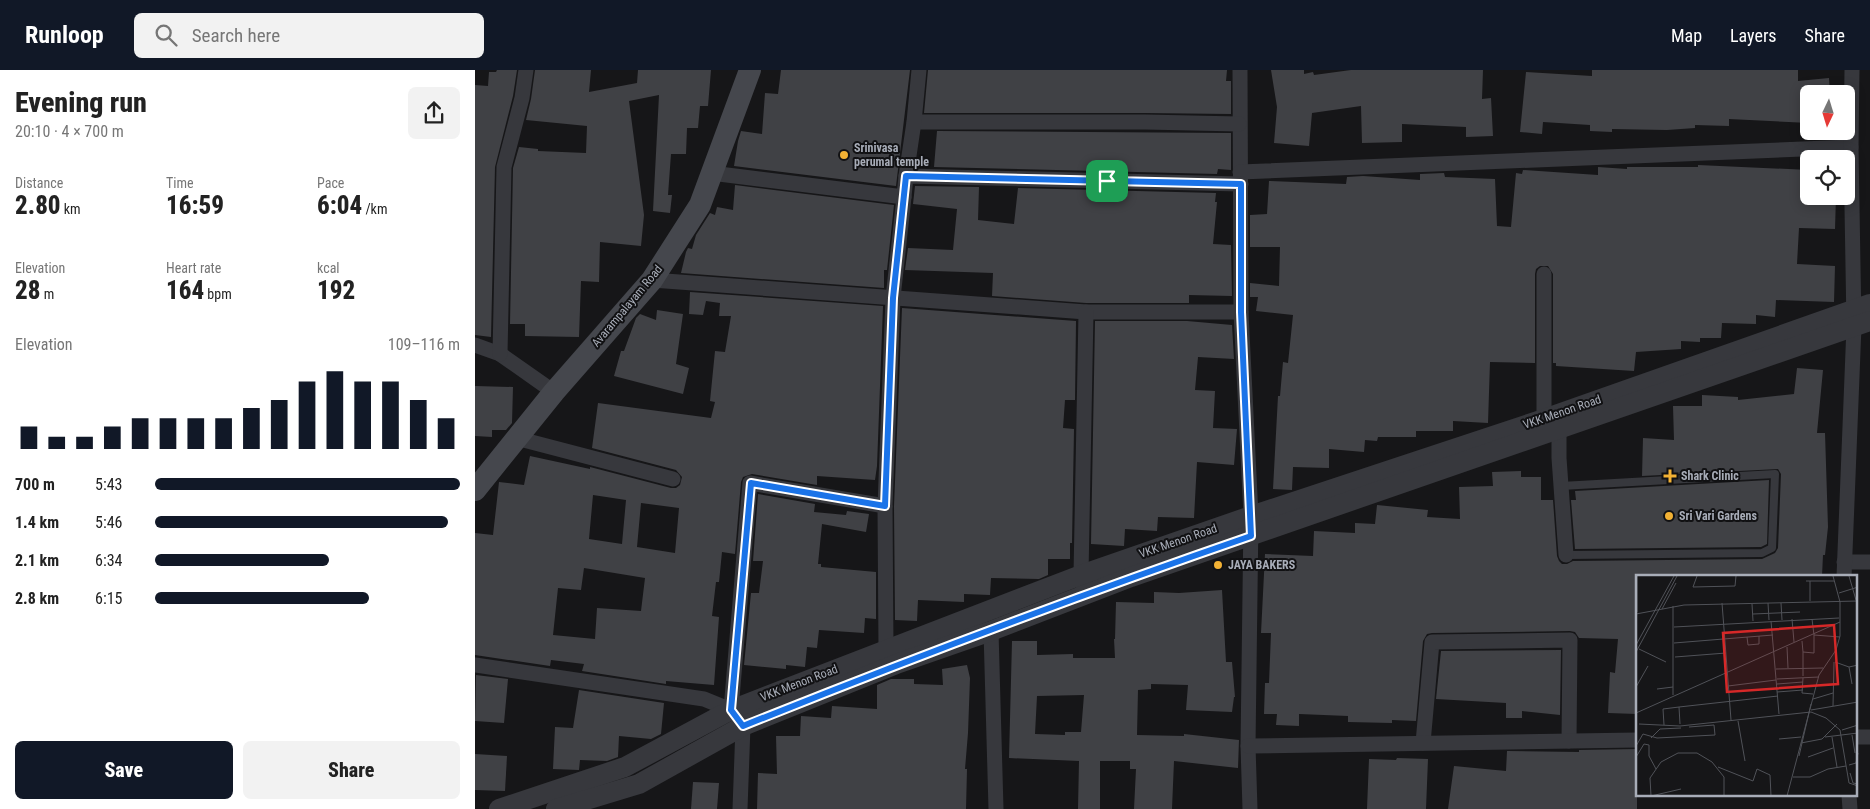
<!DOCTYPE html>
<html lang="en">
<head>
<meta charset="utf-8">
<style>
	:root { --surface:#fff; --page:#f2f2f2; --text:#222; --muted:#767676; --accent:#111827 }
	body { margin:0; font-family:"Roboto Condensed",sans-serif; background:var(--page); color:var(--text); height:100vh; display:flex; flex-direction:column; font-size:19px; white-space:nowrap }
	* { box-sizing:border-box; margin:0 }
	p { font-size:16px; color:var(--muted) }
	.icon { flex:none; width:28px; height:28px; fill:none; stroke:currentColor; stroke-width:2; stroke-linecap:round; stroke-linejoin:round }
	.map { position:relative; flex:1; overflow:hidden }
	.panel { display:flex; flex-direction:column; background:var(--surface); width:475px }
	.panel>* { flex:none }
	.needle { width:32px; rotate:184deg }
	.controls { position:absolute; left:1325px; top:15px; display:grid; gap:10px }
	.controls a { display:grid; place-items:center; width:55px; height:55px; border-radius:8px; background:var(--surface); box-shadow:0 2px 12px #0003; font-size:25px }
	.pin { position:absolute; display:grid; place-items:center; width:42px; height:42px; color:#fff; margin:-21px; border-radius:10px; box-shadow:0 2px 8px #0006 }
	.round { display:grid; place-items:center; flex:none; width:52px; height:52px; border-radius:8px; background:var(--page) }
	.headline { display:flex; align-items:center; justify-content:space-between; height:85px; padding:0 15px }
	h1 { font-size:28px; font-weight:800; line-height:38px }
	.figures { display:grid; grid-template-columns:repeat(3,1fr); gap:8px; height:85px; padding:5px 15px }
	.figures div { display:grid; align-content:center }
	.figures b { font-size:25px; font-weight:800 }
	.figures small { font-size:14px; font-weight:400 }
	.figures p { font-size:14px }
	.chart { height:140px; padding:10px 15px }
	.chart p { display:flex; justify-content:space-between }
	.chart svg { width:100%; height:90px; margin-top:5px; stroke:var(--accent); stroke-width:6 }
	.action { display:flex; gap:10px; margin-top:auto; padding:10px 15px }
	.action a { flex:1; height:58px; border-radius:8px; background:var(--accent); color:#fff; font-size:20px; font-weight:800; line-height:58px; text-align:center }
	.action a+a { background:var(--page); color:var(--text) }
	ul { padding:0 15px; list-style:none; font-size:16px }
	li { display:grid; grid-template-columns:80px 60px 1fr; align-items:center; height:38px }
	li i { height:12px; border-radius:6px; background:var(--accent) }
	header { display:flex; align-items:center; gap:30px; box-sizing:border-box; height:70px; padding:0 25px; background:var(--accent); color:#fff }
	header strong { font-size:24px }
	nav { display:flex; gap:28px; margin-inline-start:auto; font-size:18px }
	.search { width:350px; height:45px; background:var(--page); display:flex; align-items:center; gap:12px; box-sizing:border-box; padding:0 18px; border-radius:8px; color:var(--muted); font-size:19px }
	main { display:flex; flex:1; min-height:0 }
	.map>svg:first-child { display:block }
	.building { fill:#404145; fill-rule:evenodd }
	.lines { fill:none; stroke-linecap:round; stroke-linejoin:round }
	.service { stroke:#37383d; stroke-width:8 }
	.minor { stroke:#37383d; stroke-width:15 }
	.tertiary { stroke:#37383d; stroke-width:20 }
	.secondary { stroke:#45474d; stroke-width:22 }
	.route-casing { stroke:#fff; stroke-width:10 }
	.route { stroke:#1a73e8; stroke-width:6 }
	.poi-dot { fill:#f2b134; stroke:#111113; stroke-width:2 }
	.labels { text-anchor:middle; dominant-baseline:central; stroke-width:4; stroke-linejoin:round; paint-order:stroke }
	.poi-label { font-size:12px; font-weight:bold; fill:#a8adb8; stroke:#111113; text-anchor:start }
	.street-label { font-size:12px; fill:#a8adb8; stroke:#111113 }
	.inset-road { fill:none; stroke:#505258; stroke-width:1 }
	.view { fill:#d62828; fill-opacity:0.15; stroke:#d62828; stroke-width:2.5 }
	.inset-edge { fill:none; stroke:#a8adb8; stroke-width:2.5 }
</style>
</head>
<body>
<header>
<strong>Runloop</strong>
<div class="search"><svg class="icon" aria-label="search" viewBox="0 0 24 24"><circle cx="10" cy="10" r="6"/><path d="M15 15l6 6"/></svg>Search here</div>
<nav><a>Map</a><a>Layers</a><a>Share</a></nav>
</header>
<main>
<section class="panel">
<div class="headline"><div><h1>Evening run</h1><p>20:10 · 4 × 700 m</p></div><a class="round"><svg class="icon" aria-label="share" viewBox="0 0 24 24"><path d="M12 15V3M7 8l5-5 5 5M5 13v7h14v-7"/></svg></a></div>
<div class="figures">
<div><p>Distance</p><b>2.80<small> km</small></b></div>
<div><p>Time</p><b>16:59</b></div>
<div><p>Pace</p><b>6:04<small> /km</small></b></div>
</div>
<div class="figures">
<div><p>Elevation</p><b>28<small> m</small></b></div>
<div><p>Heart rate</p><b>164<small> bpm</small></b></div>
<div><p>kcal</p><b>192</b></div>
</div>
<div class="chart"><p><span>Elevation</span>109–116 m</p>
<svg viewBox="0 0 160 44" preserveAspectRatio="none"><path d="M5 44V33M15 44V38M25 44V38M35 44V33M45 44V29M55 44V29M65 44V29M75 44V29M85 44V24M95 44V20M105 44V11M115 44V6M125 44V11M135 44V11M145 44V20M155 44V29"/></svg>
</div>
<ul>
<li><b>700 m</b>5:43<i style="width:100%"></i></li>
<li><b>1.4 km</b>5:46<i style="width:96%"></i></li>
<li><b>2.1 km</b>6:34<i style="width:57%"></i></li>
<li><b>2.8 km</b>6:15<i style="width:70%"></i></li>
</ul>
<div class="action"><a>Save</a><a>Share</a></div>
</section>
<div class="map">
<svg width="1395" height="739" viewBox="0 0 1395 739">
	<rect width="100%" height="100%" fill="#161618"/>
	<g class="building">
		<polygon points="22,0 42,0 38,26 20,97 16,267 0,265 0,15 13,16 14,2 21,2"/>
		<polygon points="60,0 116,0 114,22 162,13 163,0 236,0 233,36 225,36 223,58 212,58 211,84 196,84 193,125 197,125 195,143 178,141 184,25 154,31 169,145 166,176 125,172 124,212 106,211 104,267 50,266 50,254 35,254 38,98 44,77 63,79 63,81 111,83 112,56 51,50 56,29"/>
		<polygon points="306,0 435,0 421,116 259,96 263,71 266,61 287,64 290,23 303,24"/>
		<polygon points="453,0 752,0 751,11 756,11 756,44 670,43 449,43"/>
		<polygon points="796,0 829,0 829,4 838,2 839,5 876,0 1008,0 1007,29 1016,28 1018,66 991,67 991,57 927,54 927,72 887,73 886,36 837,43 834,76 799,73 802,37"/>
		<polygon points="1117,0 1323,0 1323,11 1354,8 1355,24 1334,24 1334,53 1254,49 1254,56 1220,55 1220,58 1192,60 1137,59 1137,62 1115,61 1115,55 1068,52 1067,64 1045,62 1051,2 1117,6"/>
		<polygon points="462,61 756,63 756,100 743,99 742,104 459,97"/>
		<polygon points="1223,95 1334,100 1334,126 1361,126 1360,159 1324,158 1322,194 1360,196 1359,232 1301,230 1300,247 1281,245 1281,254 1247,253 1246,268 1225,268 1225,272 1206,271 1206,279 1161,282 1159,301 1081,296 1081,293 1078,293 1078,204 1073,196 1065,196 1061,199 1060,204 1060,293 1015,292 1013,353 978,351 978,361 941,361 941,367 903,367 902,371 890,370 889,382 854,379 854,398 818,397 817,420 798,419 803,326 805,326 808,292 813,293 818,245 781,241 783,227 775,227 775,213 804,216 805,177 775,177 775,145 792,144 794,111 871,114 872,107 888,106 945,110 945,104 969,103 970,107 1020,109 1022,156 1036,157 1041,103 1047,104 1048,100 1123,105 1123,97 1152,99 1152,97 1223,97"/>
		<polygon points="260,115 419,135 412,200 409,200 409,218 206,203 211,182 213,178 217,179 221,165 235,143 240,145 242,137 258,140"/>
		<polygon points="440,116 504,117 503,150 539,154 543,118 741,123 740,132 742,132 738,174 756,175 757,226 714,225 714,233 611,233 517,226 518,203 430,200 433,178 478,180 482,139 438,134"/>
		<path d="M215,222L408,236L402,396L400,410L342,406V415L277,404L268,407L266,412L260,484L247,482L244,512H241L237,546L244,547L239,615L191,611V614L107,601L109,594L76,590L75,596L0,585V463L18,465L24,412L49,415L55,386L115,399V397L196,418H201L205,415L207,407L201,400L117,378L123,333L236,348L240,332L235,331L240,281L250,282L256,246H244L245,233L231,231L228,245L214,244ZM118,425L151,430L147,474L114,469ZM166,433L204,438L200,483L162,477ZM109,498L170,508L166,541L122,538L120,569L78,565L83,518L106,520Z"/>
		<polygon points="427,238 601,251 600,330 590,330 588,358 599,359 597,473 595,473 595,489 573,489 573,505 564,509 516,508 515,525 489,524 489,532 443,530 442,551 420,550 419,436"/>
		<polygon points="182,240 208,244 201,294 214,298 208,324 139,306 146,281 149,281 161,248 165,244 181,250"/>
		<polygon points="620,251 712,251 757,255 759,289 723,287 720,320 740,321 738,358 762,359 759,395 722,392 719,448 683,447 682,461 650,459 649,476 616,474"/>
		<polygon points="1322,298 1348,300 1342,363 1350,363 1353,457 1350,485 1348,485 1347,506 1162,506 1160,573 1162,573 1161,604 1162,604 1162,644 1133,643 1135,602 1140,603 1143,569 1104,568 1100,562 1095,561 957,563 952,564 948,571 941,651 917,650 917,653 873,652 873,646 824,644 824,656 801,655 802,644 789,644 790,613 794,613 796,563 786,563 790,484 838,486 839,461 880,463 880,453 900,454 902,435 953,440 952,447 985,449 984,417 1018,416 1017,402 1046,401 1046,407 1066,407 1066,430 1078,430 1082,486 1084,491 1087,494 1092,494 1098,491 1287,489 1300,483 1303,478 1306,404 1303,399 1167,406 1168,368 1199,370 1198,336 1227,336 1227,325 1263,327 1263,330 1319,324"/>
		<polygon points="0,316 38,317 37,353 31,360 17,360 17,367 0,366"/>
		<polygon points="1294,410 1292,474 1286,477 1100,479 1096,430 1101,430 1100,421"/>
		<polygon points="283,424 340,434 339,442 371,445 372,441 394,444 391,462 347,454 343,494 346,494 346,497 401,502 401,549 390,548 389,563 344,560 342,578 332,577 330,597 311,595 311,599 269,595 276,523 284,523 288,491 278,491"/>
		<path d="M747,520L751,592H757L760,627H759L757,642L711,640L713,615L676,614V619L663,620L662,665L709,666V664L764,670L763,698L699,691L697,739H659L661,699H655V691H625V739H603L604,691L534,688L537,571H562V585L598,584V588H640L639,569H640L641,532L679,533V522L704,523ZM609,625L606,662H590V665L560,664L562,626Z"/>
		<polygon points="1086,580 1085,645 1047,641 1047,648 1031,648 1031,633 961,629 966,581"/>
		<polygon points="492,595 495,608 493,663 490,699 492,699 491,739 282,739 283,703 302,704 301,666 325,666 326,646 356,648 357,636 402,639 402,615 416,609 439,609 439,614 468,615 467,599"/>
		<polygon points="1,605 33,609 29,653 0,651"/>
		<polygon points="104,620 189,633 186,664 176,669 144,666 143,687 132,691 105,690 104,700 78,699 80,657 98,658"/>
		<polygon points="1162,679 1162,739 973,739 979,696 1031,701 1032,681 1104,682 1104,680"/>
		<polygon points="0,684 32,686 30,721 0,720"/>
		<polygon points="922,688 953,689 951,739 892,739 894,689 921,690"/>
		<polygon points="218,712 244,713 242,739 216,739"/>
	</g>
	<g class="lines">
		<polyline class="service" points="1086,416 1300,404 1297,478 1287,483 1091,485"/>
		<g class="minor">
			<polyline points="765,0 766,242 776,446 773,676 775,739"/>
			<polyline points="439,52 670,52 764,54"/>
			<polyline points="765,102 1376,77"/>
			<polyline points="236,103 429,127 431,106 766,114"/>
			<polyline points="431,106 439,52 444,0"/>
			<polyline points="1069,204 1069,349"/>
			<polyline points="177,210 611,242 766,242"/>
			<polyline points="0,275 25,284 79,322"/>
			<polyline points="25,284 29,97 47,28 51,0"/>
			<polyline points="1084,358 1084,388 1091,485"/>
			<polyline points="41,368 198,409"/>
			<polyline points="410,436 418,228 429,127"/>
			<polyline points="1369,492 1395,492"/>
			<polyline points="1369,507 1379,256 1376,77 1377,0"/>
			<polyline points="608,515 606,505 611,242"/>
			<polyline points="516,561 521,739"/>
			<polyline points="0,595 229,629 256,640 275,413 410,436 411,579"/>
			<polyline points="263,649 268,656 265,739"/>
			<polyline points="1381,667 1395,667"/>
			<polyline points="948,673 957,572 1095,570 1094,671"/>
			<polyline points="773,676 1162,670"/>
			<polyline points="1374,725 1375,739"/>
		</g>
		<g class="tertiary">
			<polyline points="24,739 150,697 256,640 606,505 776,446 1069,349 1395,234"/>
			<polyline points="81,739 164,714 268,656 424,593 516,561 656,507 1395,251"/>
		</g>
		<polyline class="secondary" points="0,420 79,322 177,210 225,135 275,0"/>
	</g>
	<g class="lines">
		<defs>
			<path id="route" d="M431,106L766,114V242L776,466C605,525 435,589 268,656L256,640L276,413L410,436L418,228Z"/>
		</defs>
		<use href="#route" class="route-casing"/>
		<use href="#route" class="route"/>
	</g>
	<g class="poi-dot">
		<circle cx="369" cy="85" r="5"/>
		<path d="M1192.5 398.5h5v5h5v5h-5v5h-5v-5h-5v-5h5z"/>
		<circle cx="1194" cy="446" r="5"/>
		<circle cx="743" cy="495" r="5"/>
	</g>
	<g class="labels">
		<g class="poi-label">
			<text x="379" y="78">Srinivasa<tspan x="379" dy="14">perumal temple</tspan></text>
			<text x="1206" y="406">Shark Clinic</text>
			<text x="1204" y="446">Sri Vari Gardens</text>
			<text x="753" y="495">JAYA BAKERS</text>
		</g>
		<g class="street-label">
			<text transform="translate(152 236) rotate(-50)">Avarampalayam Road</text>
			<text transform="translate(1087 342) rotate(-19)">VKK Menon Road</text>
			<text transform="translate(703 471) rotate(-19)">VKK Menon Road</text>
			<text transform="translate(324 613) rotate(-21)">VKK Menon Road</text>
		</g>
	</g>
	<g transform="translate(1161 505)">
		<rect width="221" height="221" fill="#161618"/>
		<path class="inset-road" d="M1,1V37M61,1L57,12L99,11L100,1M213,1L220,25M170,6H198M203,18L222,12M174,26V6M86,28L95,145M132,28L133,45M145,28L146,45M116,29L117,46M26,34L40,8M0,39L48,30L222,26M117,39L164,37M156,44L158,67M176,44L178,60M135,46L143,139M38,52L203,43M111,62L112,70L123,69V61M166,66L167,77L178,78V60L204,62M38,68L137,60M0,70L38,1M151,72L152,93M3,74L30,87M0,77L41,1M167,77V101M39,82L90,78M199,87L213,92L222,90M213,92L216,109M140,94L187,93M167,103L166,118L177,119M141,104L183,102M141,109L167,107M92,111L140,105M0,112L12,91M21,114L37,112M141,117L167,115M37,120V31M177,124L197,118M197,131L198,87M175,135L222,127M0,138L204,47M102,146L109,186M3,149L44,151L175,137L190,143L204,155L213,208L222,211M44,149L43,132L142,121M28,150L27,134L43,132M206,155L222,150M216,160L219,178M189,162L222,158M196,162L201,192M15,163L24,154L45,153M143,164L165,162M165,168L186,164L201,149M0,171L7,159L21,163L79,160L78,150L53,152M163,181L175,129M0,182L8,169L13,170V181L20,194M172,182L197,173M213,190L220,188L222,178M82,192L117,206L121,194L134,200L135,221M214,198L217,208L222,209M157,202H174L192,194L210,191M45,214L15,221L14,203L25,187L42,178H61L76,187L88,202V221M151,221L183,100L200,75L204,61V27L197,1"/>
		<path class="view" d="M198,50L202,109L91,117L87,58Z"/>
		<rect width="221" height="221" class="inset-edge"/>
	</g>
</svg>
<div class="controls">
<a><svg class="needle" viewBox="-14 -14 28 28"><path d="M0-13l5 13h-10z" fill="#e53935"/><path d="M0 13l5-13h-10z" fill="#767676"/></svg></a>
<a><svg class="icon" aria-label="locate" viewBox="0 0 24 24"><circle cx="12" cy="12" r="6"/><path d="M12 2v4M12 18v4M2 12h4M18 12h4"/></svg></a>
</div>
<div class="pin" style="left:632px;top:111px;background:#1e9e55"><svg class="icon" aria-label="arrive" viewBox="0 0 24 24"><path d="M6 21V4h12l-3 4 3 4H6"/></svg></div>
</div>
</main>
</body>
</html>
